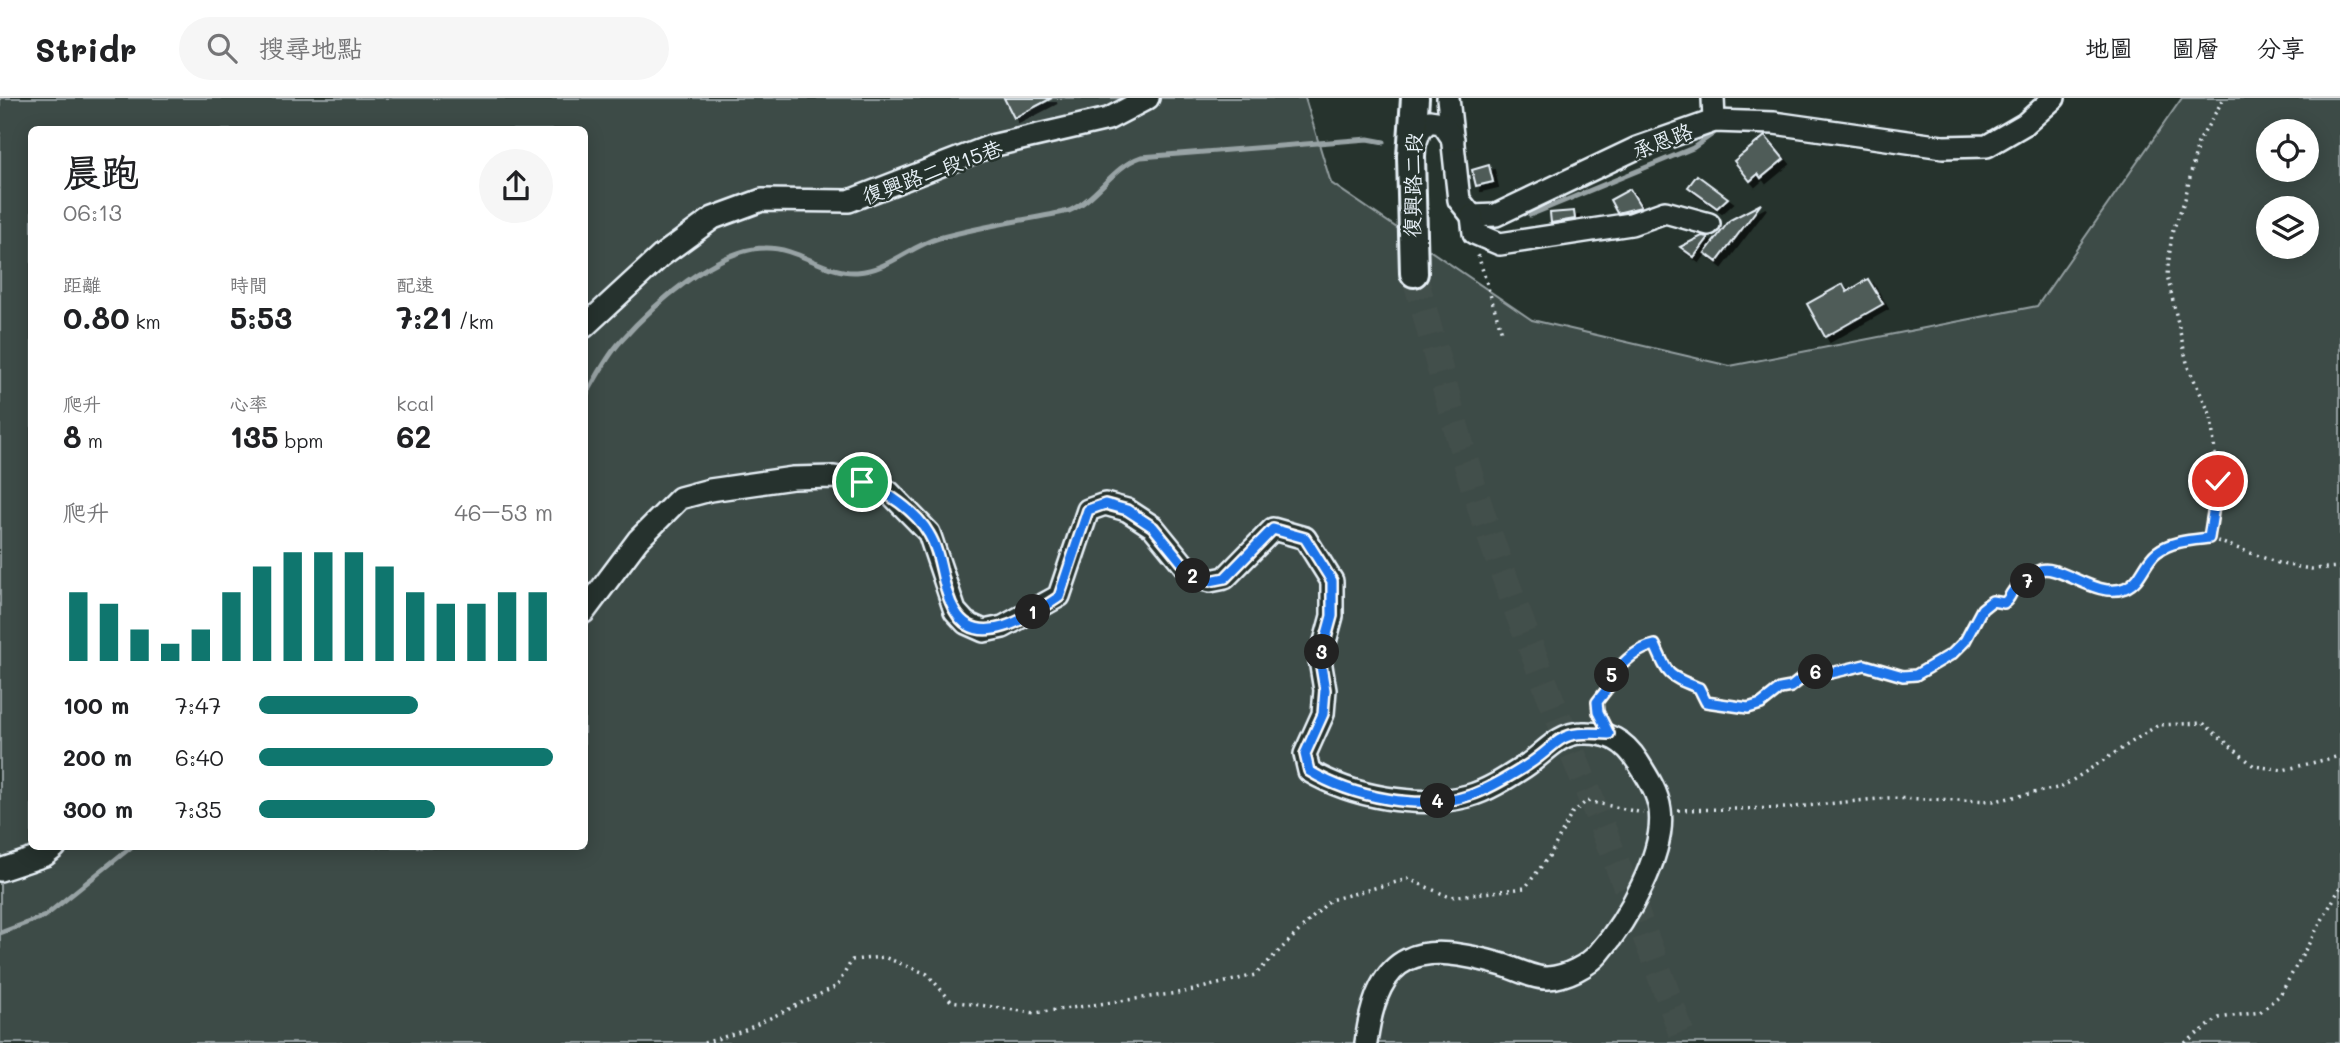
<!DOCTYPE html>
<html lang="zh-TW">
<head>
<meta charset="utf-8">
<style>
	:root { --surface:#fff; --page:#f6f6f6; --text:#202124; --muted:#757577; --line:#e0e0e0; --accent:#0f766e }
	body { margin:0; font-family:Mali,"LXGW WenKai TC",sans-serif; background:var(--page); color:var(--text); height:100vh; display:flex; flex-direction:column; font-size:26px; white-space:nowrap }
	* { box-sizing:border-box; margin:0 }
	p { font-size:23px; color:var(--muted) }
	.icon { flex:none; width:38px; height:38px; fill:none; stroke:currentColor; stroke-width:2; stroke-linecap:round; stroke-linejoin:round }
	.map { position:relative; flex:1; overflow:hidden }
	.panel { position:absolute; left:28px; top:28px; width:560px; height:724px; display:flex; flex-direction:column; background:var(--surface); border-radius:10px; box-shadow:0 4px 18px #0003 }
	.panel>* { flex:none }
	.buttons { position:absolute; left:2256px; top:21px; display:grid; gap:14px }
	.buttons a { display:grid; place-items:center; width:63px; height:63px; border-radius:50%; background:var(--surface); box-shadow:0 4px 18px #0003; font-size:35px }
	.pin { position:absolute; display:grid; place-items:center; width:60px; height:60px; color:#fff; margin:-30px; border:4px solid #fff; border-radius:50%; box-shadow:0 2px 7px #0007 }
	.km { position:absolute; width:35px; height:35px; margin:-18px; border-radius:50%; background:#222; color:#fff; font-size:19px; line-height:35px; text-align:center }
	.round { display:grid; place-items:center; flex:none; width:74px; height:74px; border-radius:37px; background:var(--page) }
	.head { display:flex; align-items:center; justify-content:space-between; height:119px; padding:0 35px }
	h1 { font-size:38px; font-weight:800; line-height:52px }
	.metrics { display:grid; grid-template-columns:repeat(3,1fr); gap:10px; height:119px; padding:7px 35px }
	.metrics div { display:grid; align-content:center }
	.metrics b { font-size:30px; font-weight:800 }
	.metrics small { font-size:19px; font-weight:400 }
	.metrics p { font-size:19px }
	.chart { height:196px; padding:14px 35px }
	.chart p { display:flex; justify-content:space-between }
	.chart svg { width:100%; height:126px; margin-top:7px; stroke:var(--accent); stroke-width:6 }
	ul { padding:0 35px; list-style:none; font-size:23px }
	li { display:grid; grid-template-columns:112px 84px 1fr; align-items:center; height:52px }
	li i { height:18px; border-radius:9px; background:var(--accent) }
	header { display:flex; align-items:center; gap:42px; box-sizing:border-box; height:98px; padding:0 35px; background:var(--surface); border-bottom:2px solid var(--line) }
	header strong { font-size:33px }
	nav { display:flex; gap:38px; margin-inline-start:auto; font-size:24px }
	.search { width:490px; height:63px; background:var(--page); display:flex; align-items:center; gap:18px; box-sizing:border-box; padding:0 24px; border-radius:38px; color:var(--muted); font-size:26px }
	.map>svg:first-child { display:block }
	.green { fill:#3e4b47; stroke:#939ea0; stroke-width:2; fill-rule:evenodd }
	.lines { fill:none; stroke-linecap:round; stroke-linejoin:round }
	.stream { stroke:#98a3a5; stroke-width:5 }
	.building { fill:#505c59; stroke:#e8f1f8; stroke-width:2; filter:url(#shadow) }
	.major-tunnel { stroke:#43504b; stroke-width:26; stroke-dasharray:26 13; stroke-linecap:butt }
	.minor-casing { stroke:#e8f1f8; stroke-width:26 }
	.major-casing { stroke:#e8f1f8; stroke-width:32 }
	.path { stroke:#e8f1f8; stroke-width:3.5; stroke-dasharray:2 5; stroke-linecap:butt }
	.minor { stroke:#26332d; stroke-width:21 }
	.major { stroke:#26332d; stroke-width:26 }
	.route-casing { stroke:#fff; stroke-width:14 }
	.route { stroke:#1a73e8; stroke-width:9 }
	.labels { text-anchor:middle; dominant-baseline:central; stroke-width:5; stroke-linejoin:round; paint-order:stroke }
	.street-label { font-size:21px; fill:#e8f1f8; stroke:#26332d }
</style>
</head>
<body>
<header>
<strong>Stridr</strong>
<div class="search"><svg class="icon" aria-label="search" viewBox="0 0 24 24"><circle cx="10" cy="10" r="6"/><path d="M15 15l6 6"/></svg>搜尋地點</div>
<nav><a>地圖</a><a>圖層</a><a>分享</a></nav>
</header>
<div class="map">
<svg width="2340" height="945" viewBox="0 0 2340 945">
	<defs>
		<filter id="shadow"><feDropShadow dx="5" dy="5" stdDeviation="0" flood-color="#0009"/></filter>
	</defs>
	<rect width="100%" height="100%" fill="#26332d"/>
	<filter id="ink" filterUnits="userSpaceOnUse"><feTurbulence type="fractalNoise" baseFrequency=".0143" numOctaves="2"/><feDisplacementMap in="SourceGraphic" scale="14" xChannelSelector="R" yChannelSelector="G"/><feConvolveMatrix kernelMatrix="1 2 1 2 8 2 1 2 1" color-interpolation-filters="sRGB"/></filter>
	<g filter="url(#ink)">
		<path class="green" d="M0,0H1305L1331,85L1532,222L1730,268L2037,208L2182,0H2340V945H0ZM32,32H584V749H32ZM2268,33H2306V72H2268ZM2268,110H2306V149H2268Z"/>
		<g class="lines">
			<g class="stream">
				<polyline points="1530,117 1693,50 1714,35"/>
				<path d="M584,301C595,282 606,259 621,243C652,208 717,150 765,150C798,149 825,176 857,174C889,172 910,148 939,140C981,128 1026,122 1069,113C1097,101 1112,69 1141,59L1368,41L1384,44"/>
				<polyline points="0,835 45,818 131,749"/>
			</g>
		</g>
		<g class="building">
			<polygon points="1004,0 1052,0 1014,20"/>
			<polygon points="1765,38 1784,61 1761,80 1758,76 1750,83 1734,63"/>
			<polygon points="1489,67 1493,84 1476,88 1472,72"/>
			<polygon points="1697,77 1728,100 1717,110 1688,89"/>
			<polygon points="1630,91 1641,109 1617,115 1610,102"/>
			<polygon points="1761,106 1717,164 1705,155 1730,122"/>
			<polygon points="1574,113 1575,121 1551,125 1550,115"/>
			<polygon points="1702,138 1709,139 1694,159 1680,149"/>
			<polygon points="1868,181 1883,206 1825,239 1807,206 1843,186 1847,194"/>
		</g>
		<g class="lines">
			<path class="major-tunnel" d="M1414,175C1436,254 1456,336 1482,415C1543,594 1622,767 1685,945"/>
			<defs>
				<g id="minor">
					<polyline points="1448,0 1459,102 1472,118 1496,117 1637,50 1714,23 1774,25 1943,49 1987,48 2025,26 2054,0"/>
					<polyline points="1713,0 1714,23"/>
					<polyline points="1414,49 1420,32 1429,23 1442,25 1453,41"/>
					<polyline points="1472,118 1474,135 1500,146 1631,126 1665,114 1709,126"/>
					<polyline points="584,229 661,158 713,120 762,102 849,103 991,48 1108,21 1148,0"/>
					<path d="M584,514L638,442L680,400L710,392L793,380L834,379L862,384L889,394L929,435L955,513L966,525L984,533L1003,529L1059,498L1088,412L1105,406L1127,412L1153,429L1193,478L1210,483L1225,480L1273,431L1305,440L1332,483V518L1320,562L1325,592L1323,616L1305,656L1309,673C1353,699 1418,711 1468,698C1487,693 1507,680 1524,669C1543,657 1558,635 1582,635C1608,634 1624,642 1638,664C1647,678 1658,695 1660,712C1666,755 1626,824 1599,855C1588,868 1566,879 1548,880C1535,881 1516,871 1503,867C1420,843 1378,850 1366,945"/>
					<polyline points="0,772 45,757 55,749"/>
				</g>
				<polyline id="major" points="1414,175 1411,58 1415,0"/>
			</defs>
			<use href="#minor" class="minor-casing"/>
			<use href="#major" class="major-casing"/>
			<g class="path">
				<polyline points="1478,157 1502,235"/>
				<polyline points="2209,440 2218,383 2211,318 2188,269 2167,177 2172,135 2185,101 2198,45 2224,0"/>
				<path d="M1601,619L1597,604L1611,586L1612,577L1638,552L1655,547C1669,579 1667,577 1699,590L1706,604L1748,610L1761,606L1780,591L1791,589L1810,574L1831,575L1865,567L1903,578L1916,577L1952,556L1965,543L1982,511L1992,504L2004,505L2013,492L2038,473L2062,474L2080,486L2095,489L2124,491L2137,482L2157,454L2181,444L2209,440L2281,466L2311,471L2340,469"/>
				<polyline points="1678,712 1784,710 1888,700 1995,703 2062,689 2158,627 2203,625 2254,668 2283,672 2340,658"/>
				<polyline points="704,945 743,933 837,888 852,862 884,859 927,876 951,903 1035,915 1185,894 1255,877 1330,802 1408,781 1450,799 1525,790 1550,757 1572,715 1587,703 1643,715"/>
				<polyline points="2185,945 2219,920 2260,914 2280,897 2340,790"/>
			</g>
			<use href="#minor" class="minor"/>
			<use href="#major" class="major"/>
		</g>
	</g>
	<g class="lines" filter="url(#ink)">
		<defs>
			<path id="route" d="M862,384C886,393 916,413 929,436C943,459 941,490 955,513C978,554 1032,517 1059,499L1088,412L1105,406L1127,412L1153,429L1193,478L1210,483L1225,480L1273,431L1305,440L1332,483V518L1320,562L1325,592L1323,616L1305,656L1309,673C1352,699 1422,714 1471,697C1489,691 1507,680 1523,670C1566,643 1552,632 1609,636L1598,614L1597,604L1611,586L1612,577C1625,563 1636,551 1655,547C1669,579 1667,577 1699,590L1706,604L1748,610L1761,606L1780,591L1791,589L1810,574L1831,575L1865,567L1903,578L1916,577L1952,556L1965,543L1982,511L1992,503L2004,505C2010,501 2009,498 2013,493C2015,490 2035,475 2038,473C2057,463 2096,502 2125,490C2142,483 2144,464 2157,454C2171,443 2192,442 2209,440L2218,383"/>
		</defs>
		<use href="#route" class="route-casing"/>
		<use href="#route" class="route"/>
	</g>
	<g class="labels">
		<g class="street-label">
			<text transform="translate(1662 42) rotate(-21)">承恩路</text>
			<text transform="translate(932 73) rotate(-20)">復興路二段15巷</text>
			<text transform="translate(1412 87) rotate(-89)">復興路二段</text>
		</g>
	</g>
</svg>
<div class="buttons">
<a><svg class="icon" aria-label="locate" viewBox="0 0 24 24"><circle cx="12" cy="12" r="6"/><path d="M12 2v4M12 18v4M2 12h4M18 12h4"/></svg></a>
<a><svg class="icon" aria-label="layers" viewBox="0 0 24 24"><path d="M12 4l9 5-9 5-9-5zM3 14l9 5 9-5"/></svg></a>
</div>
<div class="pin" style="left:862px;top:384px;background:#1e9e55"><svg class="icon" aria-label="arrive" viewBox="0 0 24 24"><path d="M6 21V4h12l-3 4 3 4H6"/></svg></div>
<div class="pin" style="left:2218px;top:383px;background:#d93025"><svg class="icon" aria-label="check" viewBox="0 0 24 24"><path d="M5 12l5 5 9-10"/></svg></div>
<b class="km" style="left:1033px;top:514px">1</b>
<b class="km" style="left:1193px;top:478px">2</b>
<b class="km" style="left:1322px;top:554px">3</b>
<b class="km" style="left:1438px;top:703px">4</b>
<b class="km" style="left:1612px;top:577px">5</b>
<b class="km" style="left:1816px;top:574px">6</b>
<b class="km" style="left:2028px;top:483px">7</b>
<section class="panel">
<div class="head"><div><h1>晨跑</h1><p>06:13</p></div><a class="round"><svg class="icon" aria-label="share" viewBox="0 0 24 24"><path d="M12 15V3M7 8l5-5 5 5M5 13v7h14v-7"/></svg></a></div>
<div class="metrics">
<div><p>距離</p><b>0.80<small> km</small></b></div>
<div><p>時間</p><b>5:53</b></div>
<div><p>配速</p><b>7:21<small> /km</small></b></div>
</div>
<div class="metrics">
<div><p>爬升</p><b>8<small> m</small></b></div>
<div><p>心率</p><b>135<small> bpm</small></b></div>
<div><p>kcal</p><b>62</b></div>
</div>
<div class="chart"><p><span>爬升</span>46–53 m</p>
<svg viewBox="0 0 160 44" preserveAspectRatio="none"><path d="M5 44V20M15 44V24M25 44V33M35 44V38M45 44V33M55 44V20M65 44V11M75 44V6M85 44V6M95 44V6M105 44V11M115 44V20M125 44V24M135 44V24M145 44V20M155 44V20"/></svg>
</div>
<ul>
<li><b>100 m</b>7:47<i style="width:54%"></i></li>
<li><b>200 m</b>6:40<i style="width:100%"></i></li>
<li><b>300 m</b>7:35<i style="width:60%"></i></li>
</ul>
</section>
</div>
</body>
</html>
